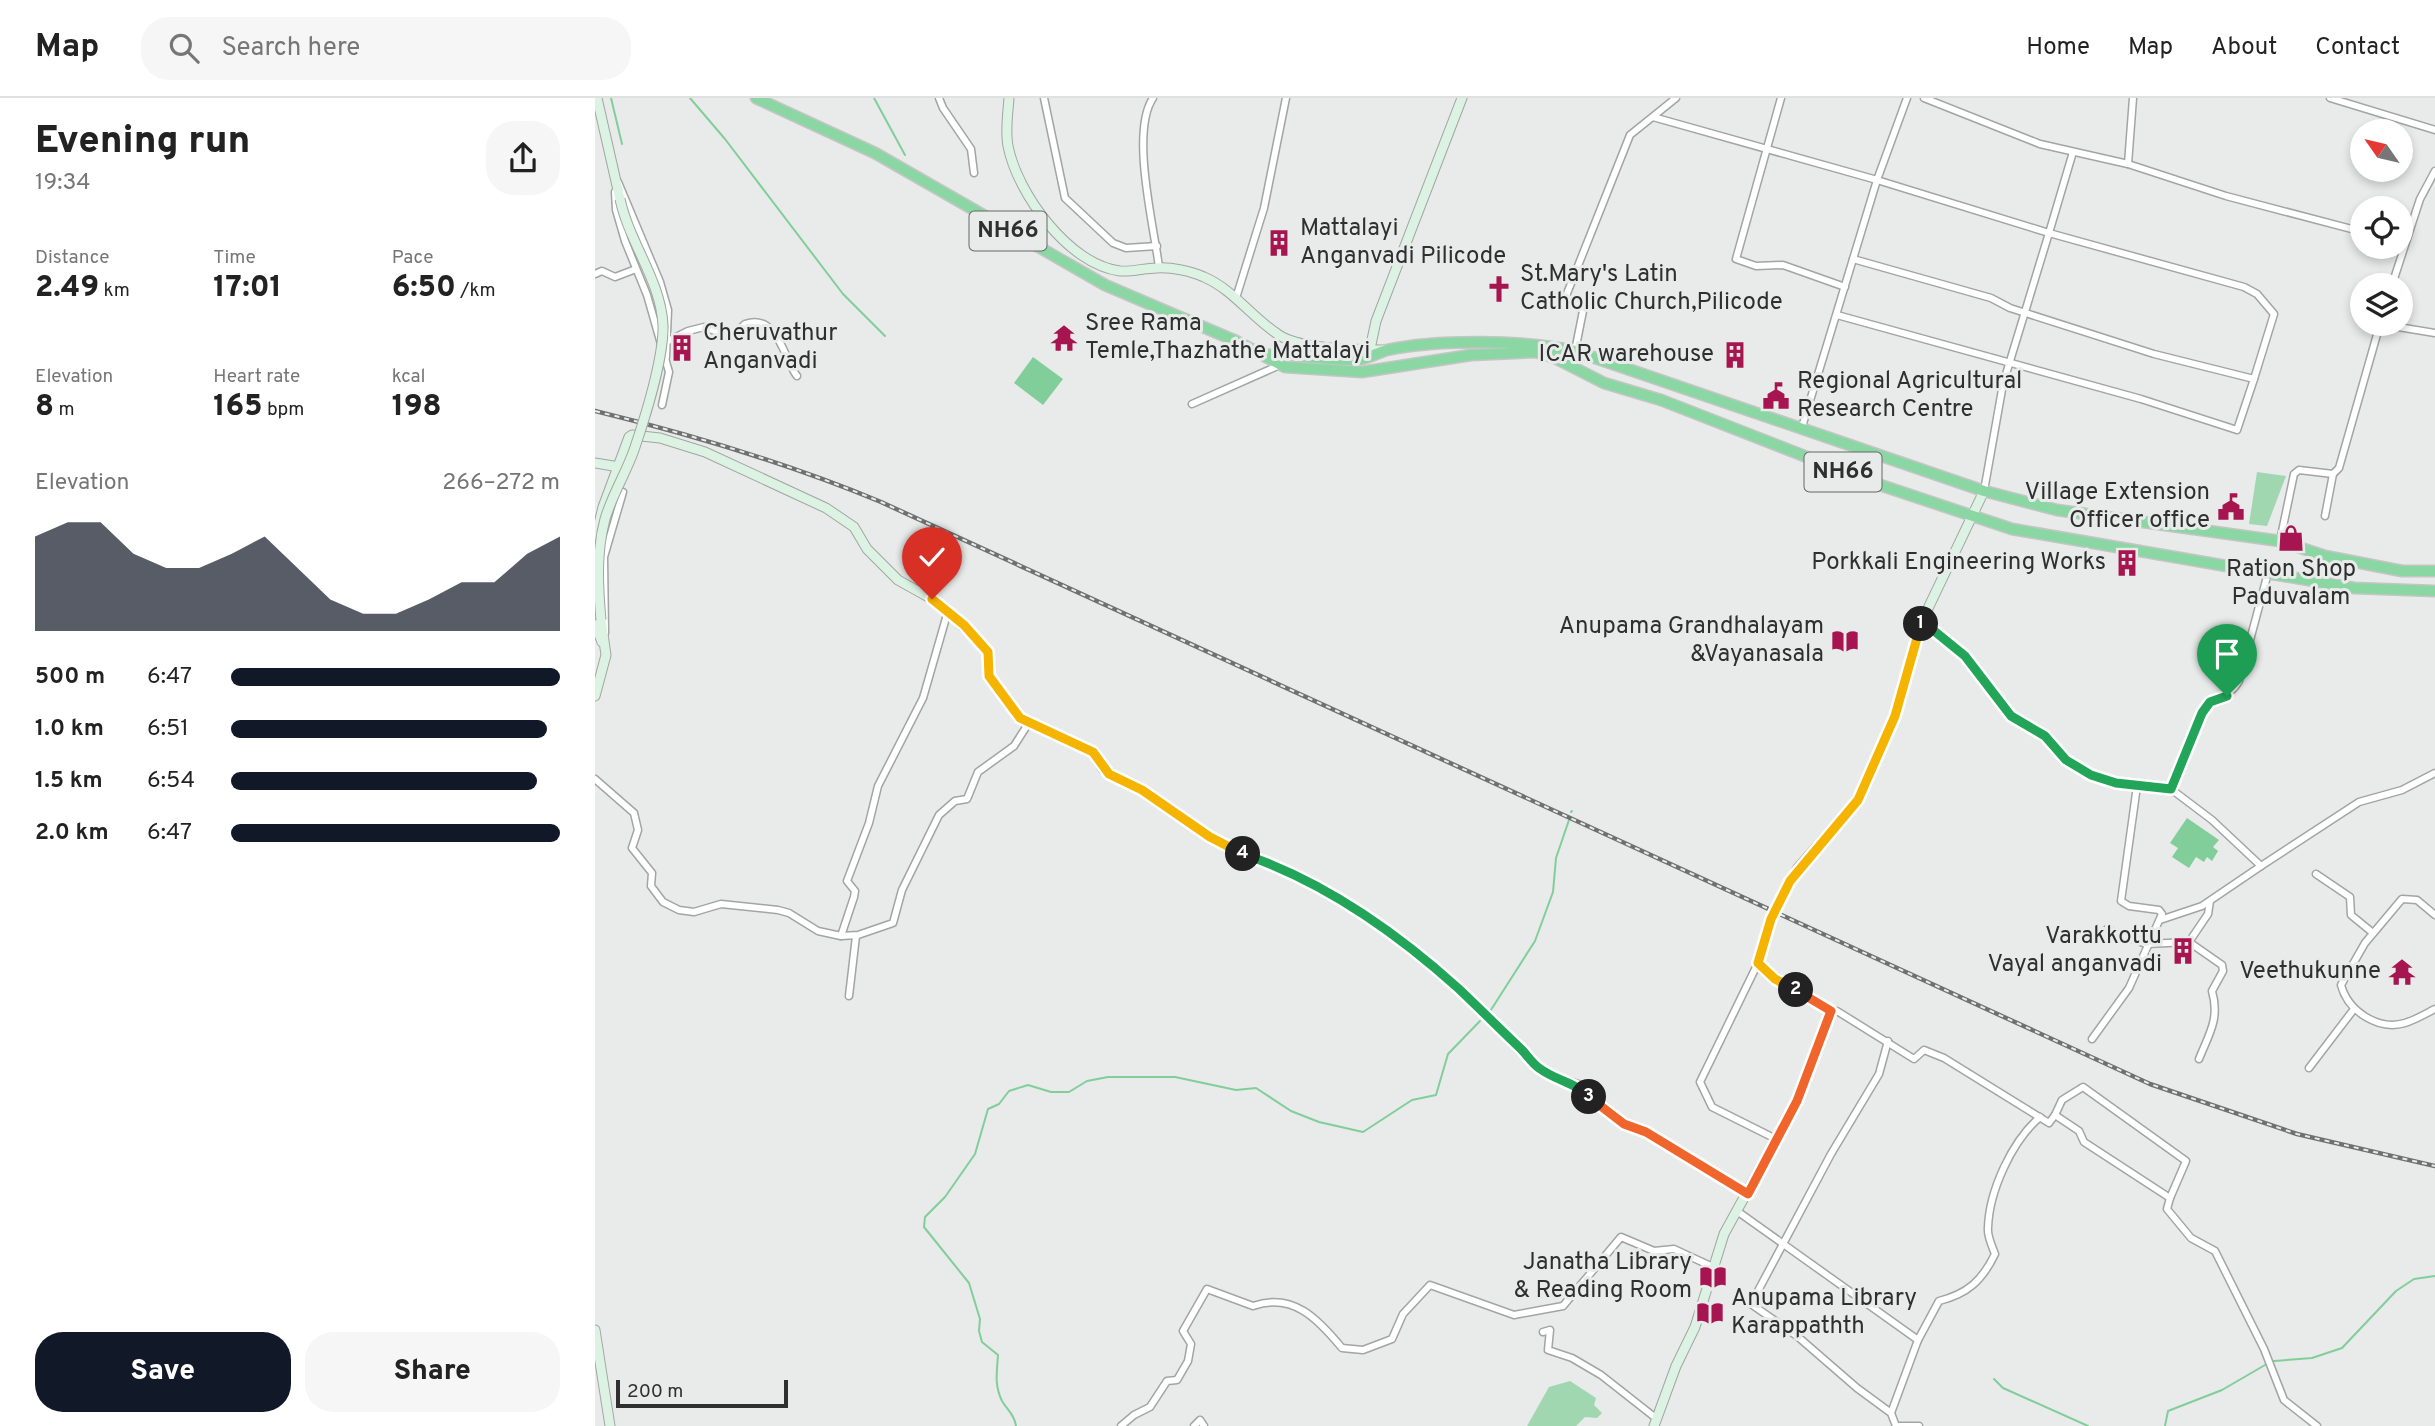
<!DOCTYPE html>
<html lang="en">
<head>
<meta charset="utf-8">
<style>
	:root { --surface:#fff; --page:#f6f6f6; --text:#222; --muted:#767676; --line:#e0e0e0; --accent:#111827 }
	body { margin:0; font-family:Overpass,sans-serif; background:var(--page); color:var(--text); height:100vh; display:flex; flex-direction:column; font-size:26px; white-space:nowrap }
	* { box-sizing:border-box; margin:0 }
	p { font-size:23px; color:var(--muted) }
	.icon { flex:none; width:38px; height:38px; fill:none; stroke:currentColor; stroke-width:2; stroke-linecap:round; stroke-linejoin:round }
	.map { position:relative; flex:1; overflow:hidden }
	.side { display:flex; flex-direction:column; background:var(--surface); width:595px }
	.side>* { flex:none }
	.needle { width:46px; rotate:304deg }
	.buttons { position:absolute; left:1755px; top:21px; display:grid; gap:14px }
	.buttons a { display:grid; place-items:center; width:63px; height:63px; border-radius:50%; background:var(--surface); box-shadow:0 4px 10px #0003; font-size:35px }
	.scale { position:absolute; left:21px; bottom:18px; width:172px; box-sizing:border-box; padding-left:7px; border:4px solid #2e2f2e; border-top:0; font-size:19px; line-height:24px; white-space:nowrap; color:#2e2f2e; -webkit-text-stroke:5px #e8ebe9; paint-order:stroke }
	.pin { position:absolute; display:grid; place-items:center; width:60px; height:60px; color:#fff; margin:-72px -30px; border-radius:50% 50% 50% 0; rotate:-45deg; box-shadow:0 0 7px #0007 }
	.pin .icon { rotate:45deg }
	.km { position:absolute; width:35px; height:35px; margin:-18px; border-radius:50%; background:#222; color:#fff; font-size:19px; line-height:35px; text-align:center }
	.round { display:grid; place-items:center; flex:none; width:74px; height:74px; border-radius:28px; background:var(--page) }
	.overview { display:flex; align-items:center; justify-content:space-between; height:119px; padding:0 35px }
	h1 { font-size:38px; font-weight:800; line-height:52px }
	.stats { display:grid; grid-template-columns:repeat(3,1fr); gap:10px; height:119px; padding:7px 35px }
	.stats div { display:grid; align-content:center }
	.stats b { font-size:30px; font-weight:800 }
	.stats small { font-size:19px; font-weight:400 }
	.stats p { font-size:19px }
	.chart { height:196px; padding:14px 35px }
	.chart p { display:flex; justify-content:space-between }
	.chart svg { width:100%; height:126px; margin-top:7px; fill:var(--accent); opacity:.7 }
	.action { display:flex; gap:14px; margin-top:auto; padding:14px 35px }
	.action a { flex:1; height:80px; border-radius:28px; background:var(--accent); color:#fff; font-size:28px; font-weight:800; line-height:80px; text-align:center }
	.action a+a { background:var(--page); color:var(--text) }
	ul { padding:0 35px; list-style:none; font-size:23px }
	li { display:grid; grid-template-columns:112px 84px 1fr; align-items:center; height:52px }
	li i { height:18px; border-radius:9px; background:var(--accent) }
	header { display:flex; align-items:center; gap:42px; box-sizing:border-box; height:98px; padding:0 35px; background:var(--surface); border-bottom:2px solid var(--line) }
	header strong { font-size:33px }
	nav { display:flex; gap:38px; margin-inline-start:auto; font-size:24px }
	.search { width:490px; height:63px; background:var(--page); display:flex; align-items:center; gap:18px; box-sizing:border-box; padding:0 24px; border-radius:28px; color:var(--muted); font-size:26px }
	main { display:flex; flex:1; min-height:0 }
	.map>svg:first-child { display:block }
	.green { fill:#a0d7b1 }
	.water { fill:#81ce9b }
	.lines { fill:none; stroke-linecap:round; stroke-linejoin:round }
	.stream { stroke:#81ce9b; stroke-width:2 }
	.street-casing { stroke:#a2a5a3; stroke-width:9 }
	.secondary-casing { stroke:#a2a5a3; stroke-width:11 }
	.highway-casing { stroke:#c4c5c4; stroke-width:13 }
	.street { stroke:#fff; stroke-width:6 }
	.secondary { stroke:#dcf3e4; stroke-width:9 }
	.highway { stroke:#8ad7a4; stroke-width:10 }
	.rail-casing { stroke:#6f7170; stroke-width:4.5 }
	.rail { stroke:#e8ebe9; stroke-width:2; stroke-dasharray:5; stroke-linecap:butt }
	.secondary-bridge-casing { stroke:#a2a5a3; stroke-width:11; stroke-linecap:butt }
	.secondary-bridge { stroke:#dcf3e4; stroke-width:9 }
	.split-1-casing { stroke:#fff; stroke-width:14 }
	.split-2-casing { stroke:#fff; stroke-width:14 }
	.split-3-casing { stroke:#fff; stroke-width:14 }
	.split-4-casing { stroke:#fff; stroke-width:14 }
	.split-5-casing { stroke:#fff; stroke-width:14 }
	.split-1 { stroke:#22a559; stroke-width:9 }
	.split-2 { stroke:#f5b400; stroke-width:9 }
	.split-3 { stroke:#f0652b; stroke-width:9 }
	.split-4 { stroke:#22a559; stroke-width:9 }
	.split-5 { stroke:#f5b400; stroke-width:9 }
	.labels { text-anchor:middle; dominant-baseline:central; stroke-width:6; stroke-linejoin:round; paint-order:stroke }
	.shield { fill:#e8ebe9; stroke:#666766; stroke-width:2 }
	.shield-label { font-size:23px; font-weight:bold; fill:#2e2f2e }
	.poi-label { font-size:24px; fill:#2e2f2e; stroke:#e8ebe9; text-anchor:end }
</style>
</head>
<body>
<header>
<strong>Map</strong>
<div class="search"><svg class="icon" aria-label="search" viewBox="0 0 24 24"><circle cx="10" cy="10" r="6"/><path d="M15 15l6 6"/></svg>Search here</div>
<nav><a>Home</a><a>Map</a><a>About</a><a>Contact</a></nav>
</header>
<main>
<section class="side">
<div class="overview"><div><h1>Evening run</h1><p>19:34</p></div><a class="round"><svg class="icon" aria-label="share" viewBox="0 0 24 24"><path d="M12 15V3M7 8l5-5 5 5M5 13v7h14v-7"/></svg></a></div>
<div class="stats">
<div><p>Distance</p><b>2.49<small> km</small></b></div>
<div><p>Time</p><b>17:01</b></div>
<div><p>Pace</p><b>6:50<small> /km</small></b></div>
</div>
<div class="stats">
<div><p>Elevation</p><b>8<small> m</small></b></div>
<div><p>Heart rate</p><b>165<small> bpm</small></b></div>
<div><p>kcal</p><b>198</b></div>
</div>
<div class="chart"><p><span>Elevation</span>266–272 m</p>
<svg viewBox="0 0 160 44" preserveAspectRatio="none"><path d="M0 44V11L10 6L20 6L30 17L40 22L50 22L60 17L70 11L80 22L90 33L100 38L110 38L120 33L130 27L140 27L150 17L160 11V44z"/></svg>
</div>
<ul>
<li><b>500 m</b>6:47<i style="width:100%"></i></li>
<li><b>1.0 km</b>6:51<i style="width:96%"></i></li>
<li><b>1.5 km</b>6:54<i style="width:93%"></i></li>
<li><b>2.0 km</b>6:47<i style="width:100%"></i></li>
</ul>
<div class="action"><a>Save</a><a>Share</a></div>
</section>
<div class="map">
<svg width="1840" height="1328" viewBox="0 0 1840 1328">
	<rect width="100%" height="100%" fill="#e8ebe9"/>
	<g class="green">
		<polygon points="1662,374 1691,378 1672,428 1654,426"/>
		<polygon points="975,1283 1001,1300 999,1307 1007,1315 1002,1320 990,1319 981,1328 932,1328 954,1289"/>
	</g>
	<g class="water">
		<polygon points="438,259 468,281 448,307 419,285"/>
		<polygon points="1592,720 1624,742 1618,749 1623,753 1617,763 1612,759 1609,764 1601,759 1594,770 1577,759 1583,750 1575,745"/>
	</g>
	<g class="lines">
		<g class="stream">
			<polyline points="16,0 27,46"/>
			<polyline points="95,0 130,41 248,196 290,238"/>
			<polyline points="279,0 310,57"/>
			<polyline points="976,714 977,713"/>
			<polyline points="894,915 940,843 958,794 961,760 974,722"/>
			<polyline points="1679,1263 1717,1260 1747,1250 1801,1193 1819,1181 1840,1178"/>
			<polyline points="1399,1281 1408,1290 1493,1328"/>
			<path d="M421,1328C419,1316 413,1313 407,1303C399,1286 402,1274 403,1257L387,1244L384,1233L385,1221L374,1185L329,1129L330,1119L350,1099L380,1056L393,1011L404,1006L414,993L433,987L456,994H474L492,983L513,979H580L641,992L661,990L696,1013L724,1024L768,1034L817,1002L841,997L853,956L885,923"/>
			<polyline points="1570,1328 1573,1313 1627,1292 1670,1267"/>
		</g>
		<defs>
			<g id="street">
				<polyline points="344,0 348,10 376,51 379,75"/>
				<polyline points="449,0 470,100 518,145 531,150 562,148"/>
				<path d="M558,0C535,34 559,129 564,169"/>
				<polyline points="1186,0 1141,161 1161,168 1188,167 1250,189"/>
				<polyline points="1329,0 1445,46 1533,66 1631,98 1768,134"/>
				<polyline points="1735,0 1840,32"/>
				<polyline points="1058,19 1282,82 1312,0"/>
				<polyline points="1478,54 1454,135 1649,189 1662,196 1679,216 1659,281"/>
				<polyline points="1533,66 1538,0"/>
				<polyline points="23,84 65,184 73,212 71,259"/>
				<polyline points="20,94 21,112 30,143 52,197 74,274 67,307"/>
				<polyline points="0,176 7,173 20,179 41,171"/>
				<polyline points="1797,187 1825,101 1840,73"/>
				<polyline points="641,200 669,110 691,0"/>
				<polyline points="1242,217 1546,301 1642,332 1659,281 1559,256 1415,210 1396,200 1258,161"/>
				<path d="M73,243L93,233L109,229L136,239L150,226C183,214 190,264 202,278"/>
				<polyline points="980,253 988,213 971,198 1035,37 1081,0"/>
				<polyline points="597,306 685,267"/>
				<polyline points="1207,329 1282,82 1454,135 1408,286 1389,393"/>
				<polyline points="1730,418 1738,376"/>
				<polyline points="1685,443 1699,376 1704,372 1738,376 1744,370 1785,226 1840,235"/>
				<path d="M1327,523L1369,558L1416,618L1450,638L1471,662L1496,677L1521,685L1576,691C1587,665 1594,632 1611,610C1620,597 1634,601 1644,583L1673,475"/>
				<polyline points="10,535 9,459 28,394 19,390"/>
				<polyline points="0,681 39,715 43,732 37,750 57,775 56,788 68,804 84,812 99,814 126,806 183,812 194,815 223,833 246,838 263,837 298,825 307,792 344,717 360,703 372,701 383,674 419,648 433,626"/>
				<polyline points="1576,691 1617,722 1666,768 1764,704 1807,692 1840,675"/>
				<polyline points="1721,776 1755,799 1756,817 1778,835"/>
				<path d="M1840,817L1822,802L1807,801L1770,845L1746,887C1753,913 1783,933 1810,925C1820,922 1830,916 1840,911"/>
				<polyline points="1565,822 1607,808 1666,768"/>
				<polyline points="1512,831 1551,846 1594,844 1613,816 1615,803"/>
				<polyline points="246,838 259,799 260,793 252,783 274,725 283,688 328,600 353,513"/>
				<path d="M1594,844L1627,867L1628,873L1617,893C1625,921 1614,936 1604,961"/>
				<polyline points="1163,865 1105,984 1117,1009 1181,1041"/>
				<polyline points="254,898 261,838"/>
				<polyline points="1235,913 1242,913 1319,961 1329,952 1349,960 1454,1025 1460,1017 1484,1033 1489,1044 1575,1100 1572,1111 1596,1140 1620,1153 1669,1251 1689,1302 1722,1328"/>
				<polyline points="1497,941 1534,890 1567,816 1564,812 1534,808 1526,803 1542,688"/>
				<polyline points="1293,943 1284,976 1236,1056 1156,1206 1202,1238 1262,1290 1296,1315 1301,1328"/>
				<polyline points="1714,970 1759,911"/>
				<polyline points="1460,1017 1467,1002 1488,989 1591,1063 1575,1100"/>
				<polyline points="1142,1113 1323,1242 1296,1315"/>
				<polyline points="948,1234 955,1232 953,1252 977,1260 1006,1277 1062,1321"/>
				<path d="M1323,1242L1344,1203C1372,1196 1387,1183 1400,1156C1397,1148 1392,1138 1393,1130C1394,1093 1417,1043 1445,1019"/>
				<path d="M526,1328L539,1317L555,1309L572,1283L582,1282L593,1263L596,1246L588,1233L612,1191L658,1208C698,1194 723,1221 747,1250L768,1252L797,1241L808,1216L835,1187L919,1217L968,1208L1026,1139L1059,1153L1079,1151L1120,1170"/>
				<polyline points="599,1328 605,1322 609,1328"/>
				<polyline points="1304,1328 1324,1328"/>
			</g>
			<g id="secondary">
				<polyline points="2,0 25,101"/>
				<path d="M414,0C413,15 410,33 413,48C422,95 474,167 525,173C537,174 550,170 562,170C576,169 596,173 609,179C639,192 657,220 684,237C707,252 762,251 789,252"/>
				<polyline points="775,251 781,223 867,0"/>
				<polyline points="0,365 24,369"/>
				<polyline points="0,442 8,409 34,339 37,337 65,340 110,354 231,410 259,429 272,451 303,482 337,501 383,542 393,554 394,578 424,620 498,654 508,671 547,692 616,739 649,756 691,772 742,799 787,829 863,890 942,969 960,980 983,987 1029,1026 1051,1034 1153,1096"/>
				<polyline points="0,526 7,544"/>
				<polyline points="0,598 11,557 6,522"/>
				<polyline points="1190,793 1203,770 1263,702 1300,618 1327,523 1389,393"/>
				<polyline points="0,1232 15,1328"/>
				<polyline points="1059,1328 1081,1268 1100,1229 1129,1136 1202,1003 1235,913 1167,871 1163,865 1176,821"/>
			</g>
			<g id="highway">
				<polyline points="161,0 280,55 510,187 641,243 690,269 767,274 876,257 941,254 960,260 1009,285 1066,302 1276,384 1417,431 1759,490 1840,493"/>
				<path d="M670,257C701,255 730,263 761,262C772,261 782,255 792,252C844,241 928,242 980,253L1389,393L1462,412L1685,443L1730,458L1807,473H1840"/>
			</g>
		</defs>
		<use href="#street" class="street-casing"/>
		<use href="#secondary" class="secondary-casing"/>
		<use href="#highway" class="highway-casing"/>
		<use href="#street" class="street"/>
		<use href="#secondary" class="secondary"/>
		<use href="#highway" class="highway"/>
		<defs>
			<path id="rail" d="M0,313C98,337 192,365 286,404L1555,986L1702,1036L1840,1068"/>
		</defs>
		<use href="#rail" class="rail-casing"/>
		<use href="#rail" class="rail"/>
		<defs>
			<g id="secondary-bridge">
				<path d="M6,522C3,488 1,455 10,421C17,397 31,375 39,352C50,320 69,259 68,227C66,183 34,144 25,101"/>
				<polyline points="1176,821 1190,793"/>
			</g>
		</defs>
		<use href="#secondary-bridge" class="secondary-bridge-casing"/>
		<use href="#secondary-bridge" class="secondary-bridge"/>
	</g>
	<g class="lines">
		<defs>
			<polyline id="split-1" points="1326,526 1327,523 1370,558 1416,618 1450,638 1471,662 1496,677 1521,685 1576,691 1607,615 1615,604 1632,598"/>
			<polyline id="split-2" points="1201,892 1180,881 1163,865 1176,821 1195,783 1263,702 1300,618 1326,526"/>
			<polyline id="split-3" points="994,999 1029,1026 1051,1034 1153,1096 1202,1003 1236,913 1201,892"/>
			<path id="split-4" d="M648,756C728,783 801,834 864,891C885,911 905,931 926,951C932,957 937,965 944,970C961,983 980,984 994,999"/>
			<polyline id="split-5" points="337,501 369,527 393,554 394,578 425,620 498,654 514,676 547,692 615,739 648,756"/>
		</defs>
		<use href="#split-1" class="split-1-casing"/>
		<use href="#split-2" class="split-2-casing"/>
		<use href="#split-3" class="split-3-casing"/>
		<use href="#split-4" class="split-4-casing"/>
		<use href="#split-5" class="split-5-casing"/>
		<use href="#split-1" class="split-1"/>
		<use href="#split-2" class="split-2"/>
		<use href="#split-3" class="split-3"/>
		<use href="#split-4" class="split-4"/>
		<use href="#split-5" class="split-5"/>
	</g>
	<defs>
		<symbol id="building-bare" viewBox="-9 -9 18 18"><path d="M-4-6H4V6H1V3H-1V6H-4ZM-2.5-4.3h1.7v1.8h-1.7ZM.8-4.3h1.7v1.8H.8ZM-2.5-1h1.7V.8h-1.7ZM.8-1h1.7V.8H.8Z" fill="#a71551" stroke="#e8ebe9" stroke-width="2.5" paint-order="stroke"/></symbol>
		<symbol id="church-bare" viewBox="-9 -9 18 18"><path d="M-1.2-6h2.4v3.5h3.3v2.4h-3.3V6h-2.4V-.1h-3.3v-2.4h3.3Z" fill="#a71551" stroke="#e8ebe9" stroke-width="2.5" paint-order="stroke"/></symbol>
		<symbol id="temple-bare" viewBox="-9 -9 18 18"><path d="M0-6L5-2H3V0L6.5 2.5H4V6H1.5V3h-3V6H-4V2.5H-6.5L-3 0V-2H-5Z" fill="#a71551" stroke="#e8ebe9" stroke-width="2.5" paint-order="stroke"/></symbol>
		<symbol id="civic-bare" viewBox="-9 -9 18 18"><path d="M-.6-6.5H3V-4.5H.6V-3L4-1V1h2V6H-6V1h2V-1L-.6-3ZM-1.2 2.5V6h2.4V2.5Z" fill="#a71551" stroke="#e8ebe9" stroke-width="2.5" paint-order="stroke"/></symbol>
		<symbol id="shop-bare" viewBox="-9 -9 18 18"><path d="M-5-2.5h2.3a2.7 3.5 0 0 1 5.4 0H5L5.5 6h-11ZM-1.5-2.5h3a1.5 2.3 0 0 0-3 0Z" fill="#a71551" stroke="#e8ebe9" stroke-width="2.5" paint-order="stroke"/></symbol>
		<symbol id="library-bare" viewBox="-9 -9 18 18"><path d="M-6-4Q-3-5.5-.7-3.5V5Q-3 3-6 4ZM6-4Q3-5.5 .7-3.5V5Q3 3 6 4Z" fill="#a71551" stroke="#e8ebe9" stroke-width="2.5" paint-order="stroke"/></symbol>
	</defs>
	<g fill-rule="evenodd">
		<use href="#building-bare" x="665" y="126" width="38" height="38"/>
		<use href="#church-bare" x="885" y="172" width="38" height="38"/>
		<use href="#temple-bare" x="450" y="221" width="38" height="38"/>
		<use href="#building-bare" x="68" y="231" width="38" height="38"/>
		<use href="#building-bare" x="1121" y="238" width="38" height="38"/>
		<use href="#civic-bare" x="1162" y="279" width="38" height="38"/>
		<use href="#civic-bare" x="1617" y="390" width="38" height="38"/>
		<use href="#shop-bare" x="1677" y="421" width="38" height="38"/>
		<use href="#building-bare" x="1513" y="446" width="38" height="38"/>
		<use href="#library-bare" x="1231" y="524" width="38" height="38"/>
		<use href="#building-bare" x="1569" y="834" width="38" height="38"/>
		<use href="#temple-bare" x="1788" y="855" width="38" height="38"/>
		<use href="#library-bare" x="1099" y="1160" width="38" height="38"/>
		<use href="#library-bare" x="1096" y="1196" width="38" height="38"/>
	</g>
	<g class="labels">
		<g class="shield">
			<rect x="374.5" y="113.5" width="77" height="39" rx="5"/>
			<rect x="1209.5" y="354.5" width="77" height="39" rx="5"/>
		</g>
		<g class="shield-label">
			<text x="413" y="133">NH66</text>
			<text x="1248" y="374">NH66</text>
		</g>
		<g class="poi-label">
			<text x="705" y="131" text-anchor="start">Mattalayi<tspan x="705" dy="28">Anganvadi Pilicode</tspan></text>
			<text x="925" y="177" text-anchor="start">St.Mary's Latin<tspan x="925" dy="28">Catholic Church,Pilicode</tspan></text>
			<text x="490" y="226" text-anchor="start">Sree Rama<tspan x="490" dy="28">Temle,Thazhathe Mattalayi</tspan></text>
			<text x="108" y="236" text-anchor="start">Cheruvathur<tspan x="108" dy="28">Anganvadi</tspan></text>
			<text x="1119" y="257">ICAR warehouse</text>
			<text x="1202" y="284" text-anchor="start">Regional Agricultural<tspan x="1202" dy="28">Research Centre</tspan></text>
			<text x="1615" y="395">Village Extension<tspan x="1615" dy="28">Officer office</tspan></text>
			<text x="1511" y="465">Porkkali Engineering Works</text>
			<text x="1696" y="472" text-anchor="middle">Ration Shop<tspan x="1696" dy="28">Paduvalam</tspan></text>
			<text x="1229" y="529">Anupama Grandhalayam<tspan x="1229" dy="28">&amp;Vayanasala</tspan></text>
			<text x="1567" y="839">Varakkottu<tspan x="1567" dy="28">Vayal anganvadi</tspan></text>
			<text x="1786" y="874">Veethukunne</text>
			<text x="1097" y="1165">Janatha Library<tspan x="1097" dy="28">&amp; Reading Room</tspan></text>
			<text x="1136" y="1201" text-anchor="start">Anupama Library<tspan x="1136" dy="28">Karappathth</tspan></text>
		</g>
	</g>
</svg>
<div class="buttons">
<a><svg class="needle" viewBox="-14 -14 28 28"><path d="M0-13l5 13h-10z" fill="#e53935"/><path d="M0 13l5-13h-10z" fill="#767676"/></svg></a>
<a><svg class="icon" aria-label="locate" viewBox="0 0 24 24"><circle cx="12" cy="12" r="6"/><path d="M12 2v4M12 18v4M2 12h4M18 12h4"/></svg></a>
<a><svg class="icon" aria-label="layers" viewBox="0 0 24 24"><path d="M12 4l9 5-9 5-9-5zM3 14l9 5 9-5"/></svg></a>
</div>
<div class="scale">200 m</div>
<div class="pin" style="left:1632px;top:598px;background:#1e9e55"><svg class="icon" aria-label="arrive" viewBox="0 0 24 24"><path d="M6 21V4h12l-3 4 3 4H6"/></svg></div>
<div class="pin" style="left:337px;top:501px;background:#d93025"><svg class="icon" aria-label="check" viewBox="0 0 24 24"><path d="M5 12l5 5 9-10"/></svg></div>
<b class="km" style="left:1326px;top:526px">1</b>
<b class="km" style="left:1201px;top:892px">2</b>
<b class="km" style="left:994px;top:999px">3</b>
<b class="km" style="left:648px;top:756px">4</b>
</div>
</main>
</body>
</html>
